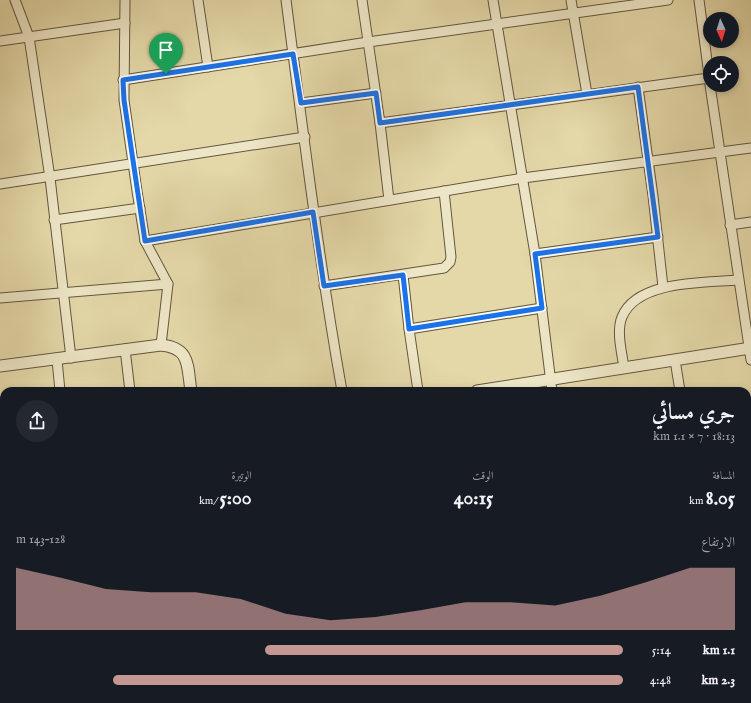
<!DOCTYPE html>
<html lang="ar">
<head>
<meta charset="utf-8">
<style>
	:root { --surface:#171b24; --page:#242831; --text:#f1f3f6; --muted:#9ea1a6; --accent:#c59692 }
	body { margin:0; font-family:"IM FELL English",Amiri,serif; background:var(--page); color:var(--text); direction:rtl; height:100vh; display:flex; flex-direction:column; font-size:15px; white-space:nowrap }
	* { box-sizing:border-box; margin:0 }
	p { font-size:13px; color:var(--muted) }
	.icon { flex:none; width:22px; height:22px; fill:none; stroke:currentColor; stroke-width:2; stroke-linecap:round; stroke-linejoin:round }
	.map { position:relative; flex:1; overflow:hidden; direction:ltr }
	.side { position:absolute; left:0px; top:387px; width:751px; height:316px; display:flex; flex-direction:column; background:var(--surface); border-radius:12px 12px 0 0; box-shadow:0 2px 6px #0003; direction:rtl }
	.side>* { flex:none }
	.needle { width:26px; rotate:176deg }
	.tools { position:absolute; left:703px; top:12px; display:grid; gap:8px }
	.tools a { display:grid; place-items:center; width:36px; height:36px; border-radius:50%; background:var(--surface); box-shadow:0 2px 6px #0003; font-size:20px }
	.pin { position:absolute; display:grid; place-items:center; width:34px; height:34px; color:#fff; margin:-41px -17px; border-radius:50% 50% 50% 0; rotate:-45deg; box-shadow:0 0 4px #0007 }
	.pin .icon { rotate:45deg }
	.round { display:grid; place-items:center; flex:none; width:42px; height:42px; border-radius:21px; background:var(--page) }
	.head { display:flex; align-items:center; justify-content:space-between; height:68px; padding:0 16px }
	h1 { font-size:22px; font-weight:700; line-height:30px }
	.stats { display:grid; grid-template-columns:repeat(3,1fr); gap:6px; height:68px; padding:4px 16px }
	.stats div { display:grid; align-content:center }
	.stats b { font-size:20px; font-weight:700 }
	.stats small { font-size:11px; font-weight:400 }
	.stats p { font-size:11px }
	.chart { height:112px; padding:8px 16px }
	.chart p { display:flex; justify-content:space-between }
	.chart svg { width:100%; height:72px; margin-top:4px; fill:var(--accent); opacity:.7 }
	ul { padding:0 16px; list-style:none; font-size:13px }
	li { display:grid; grid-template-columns:64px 48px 1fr; align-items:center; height:30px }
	li i { height:10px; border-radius:5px; background:var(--accent) }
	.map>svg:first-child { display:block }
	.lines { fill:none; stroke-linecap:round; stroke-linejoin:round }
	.minor-casing { stroke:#645640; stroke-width:11 }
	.tertiary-casing { stroke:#645640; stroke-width:13 }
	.minor { stroke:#ede6c6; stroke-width:9 }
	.tertiary { stroke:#ede6c6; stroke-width:11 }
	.route-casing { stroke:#fff; stroke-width:8 }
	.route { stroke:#1a73e8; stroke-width:5 }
</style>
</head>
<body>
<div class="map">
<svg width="751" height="703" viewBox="0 0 751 703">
	<rect width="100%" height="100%" fill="#e4d8a8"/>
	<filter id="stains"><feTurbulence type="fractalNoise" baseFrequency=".005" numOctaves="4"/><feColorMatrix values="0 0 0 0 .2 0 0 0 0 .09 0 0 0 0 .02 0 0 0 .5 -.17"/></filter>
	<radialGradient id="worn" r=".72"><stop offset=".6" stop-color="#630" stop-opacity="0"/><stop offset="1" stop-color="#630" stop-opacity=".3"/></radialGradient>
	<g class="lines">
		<defs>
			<g id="minor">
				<polyline points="15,0 29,37 50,178 71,358"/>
				<polyline points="125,0 124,100 137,191 145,241 168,284 161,345"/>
				<polyline points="198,0 208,67"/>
				<path d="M286,0C303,131 319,261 342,391"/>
				<polyline points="362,0 380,123 709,78"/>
				<polyline points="493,0 535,254 552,391"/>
				<polyline points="571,0 587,94"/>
				<polyline points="699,0 710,83"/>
				<polyline points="0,41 125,23"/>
				<polyline points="123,80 368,42 668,0"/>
				<polyline points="710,85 751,360"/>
				<polyline points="638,87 653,196 663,287"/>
				<polyline points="301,103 376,93"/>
				<polyline points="380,123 389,200"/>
				<polyline points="0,184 305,137"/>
				<polyline points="54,220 140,208"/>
				<polyline points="730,225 751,222"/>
				<polyline points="145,241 523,178 751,148"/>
				<polyline points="535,254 658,237"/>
				<polyline points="403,275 409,329"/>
				<polyline points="324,286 444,268 450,262 451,257 444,191"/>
				<polyline points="0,298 168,284"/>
				<polyline points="125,349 130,391"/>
				<polyline points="57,360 60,391"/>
				<polyline points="675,360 680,391"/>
				<path d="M624,368C622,353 616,331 622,317C637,280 704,283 738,280"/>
				<polyline points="418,391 409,329 542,308"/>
				<polyline points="0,461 4,491"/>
				<polyline points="747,481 751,481"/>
				<polyline points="0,515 4,515"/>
				<polyline points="747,554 751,554"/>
				<polyline points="0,581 4,581"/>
				<polyline points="0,647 4,646"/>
				<polyline points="747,681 751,681"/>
				<polyline points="87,699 88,703"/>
				<polyline points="243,699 244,703"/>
				<polyline points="309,699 309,703"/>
				<polyline points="385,699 386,703"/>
				<polyline points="517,699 517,703"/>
				<polyline points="595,699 596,703"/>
				<polyline points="670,699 671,703"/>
				<polyline points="0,702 19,699"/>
				<polyline points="554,703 566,699"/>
			</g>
			<g id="tertiary">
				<path d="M0,366L161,345C191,348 187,366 191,391"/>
				<polyline points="477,391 751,348"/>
			</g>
		</defs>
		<use href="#minor" class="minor-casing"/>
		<use href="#tertiary" class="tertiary-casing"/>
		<use href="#minor" class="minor"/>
		<use href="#tertiary" class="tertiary"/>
	</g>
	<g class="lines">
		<defs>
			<polygon id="route" points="293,54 301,103 376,93 380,123 638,87 658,237 535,254 542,308 409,329 403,275 324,286 313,212 145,241 124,100 123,80"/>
		</defs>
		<use href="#route" class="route-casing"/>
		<use href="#route" class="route"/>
	</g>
	<rect width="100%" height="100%" filter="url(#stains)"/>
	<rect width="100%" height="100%" fill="url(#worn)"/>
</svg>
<div class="tools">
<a><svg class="needle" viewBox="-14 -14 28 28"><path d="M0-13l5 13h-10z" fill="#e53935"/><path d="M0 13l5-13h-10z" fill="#9ea1a6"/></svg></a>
<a><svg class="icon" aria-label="locate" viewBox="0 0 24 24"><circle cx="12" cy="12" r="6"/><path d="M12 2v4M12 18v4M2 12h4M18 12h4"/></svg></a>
</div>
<div class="pin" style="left:166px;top:74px;background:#1e9e55"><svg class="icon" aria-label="arrive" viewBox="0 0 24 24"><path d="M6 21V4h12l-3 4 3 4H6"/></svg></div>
<section class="side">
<div class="head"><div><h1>جري مسائي</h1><p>18:13 · 7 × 1.1 km</p></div><a class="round"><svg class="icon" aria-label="share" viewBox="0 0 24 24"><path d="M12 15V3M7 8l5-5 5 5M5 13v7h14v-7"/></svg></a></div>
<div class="stats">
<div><p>المسافة</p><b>8.05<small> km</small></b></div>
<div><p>الوقت</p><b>40:15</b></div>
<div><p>الوتيرة</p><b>5:00<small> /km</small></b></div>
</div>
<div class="chart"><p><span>الارتفاع</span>128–143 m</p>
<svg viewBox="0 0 160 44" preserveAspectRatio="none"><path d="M0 44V6L10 12L20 19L30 21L40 21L50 25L60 34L70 38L80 36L90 32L100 27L110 27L120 29L130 23L140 15L150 6L160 6V44z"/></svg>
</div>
<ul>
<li><b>1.1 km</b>5:14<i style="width:59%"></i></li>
<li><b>2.3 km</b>4:48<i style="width:84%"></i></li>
</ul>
</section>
</div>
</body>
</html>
